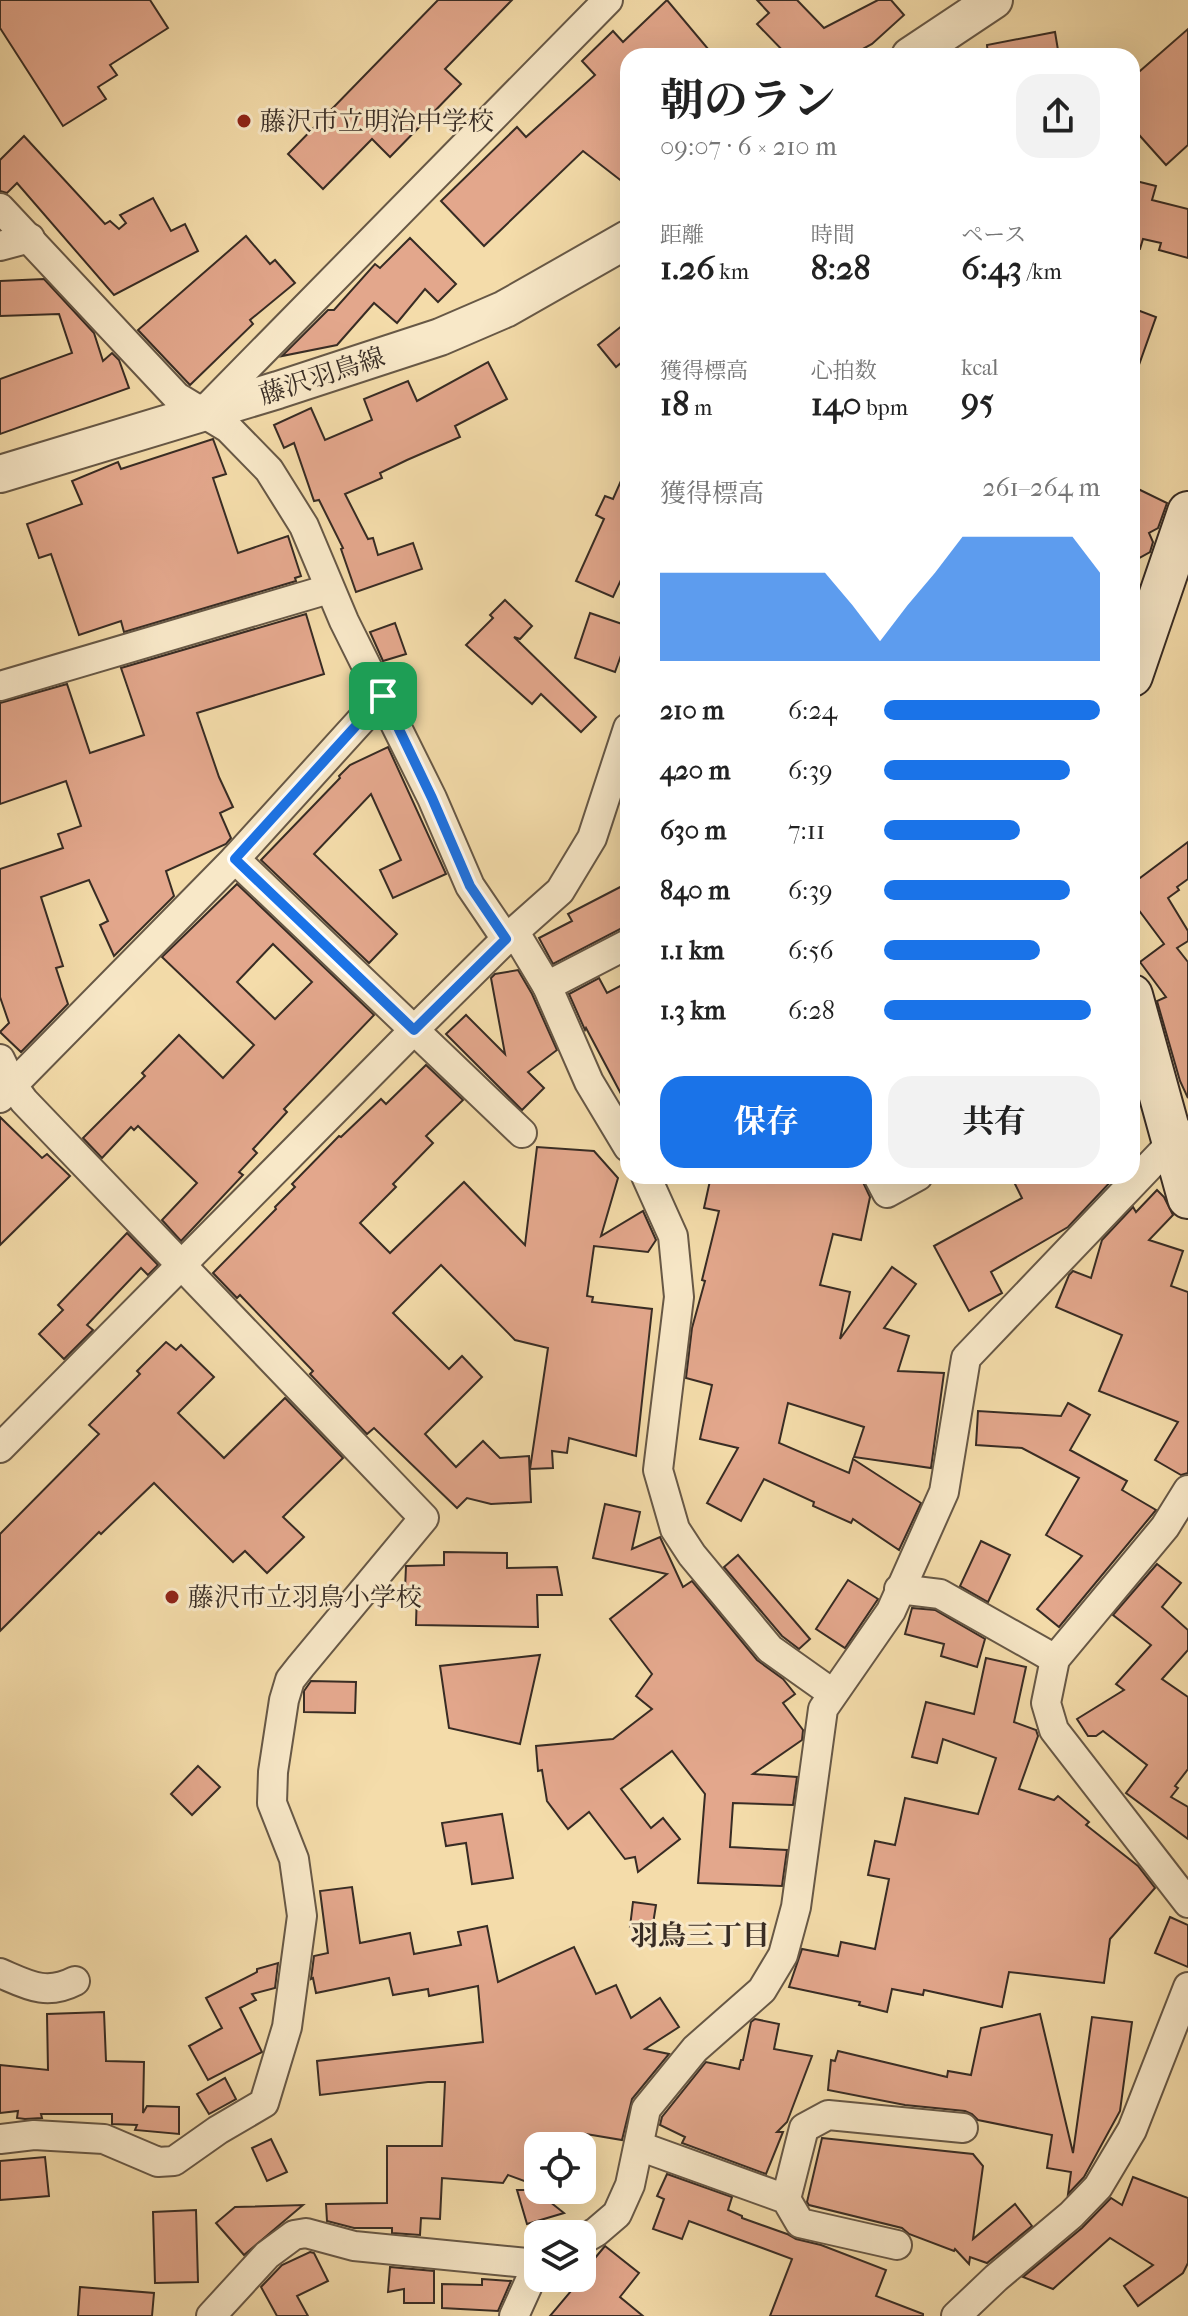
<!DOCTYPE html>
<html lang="ja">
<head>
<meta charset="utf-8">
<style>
	:root { --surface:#fff; --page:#f2f2f2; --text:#222; --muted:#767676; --accent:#1a73e8 }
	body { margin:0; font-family:"IM FELL French Canon","Noto Serif JP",serif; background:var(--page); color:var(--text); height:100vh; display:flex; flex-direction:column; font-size:30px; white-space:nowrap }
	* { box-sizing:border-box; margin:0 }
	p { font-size:26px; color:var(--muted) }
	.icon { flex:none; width:44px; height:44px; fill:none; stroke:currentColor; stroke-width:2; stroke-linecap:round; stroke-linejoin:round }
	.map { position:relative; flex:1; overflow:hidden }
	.panel { position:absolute; left:620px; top:48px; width:520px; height:1136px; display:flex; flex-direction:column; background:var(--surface); border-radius:24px; box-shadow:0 8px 32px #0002 }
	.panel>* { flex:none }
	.tools { position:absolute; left:524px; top:2132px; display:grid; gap:16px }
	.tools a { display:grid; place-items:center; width:72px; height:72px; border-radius:16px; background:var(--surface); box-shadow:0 8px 32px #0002; font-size:40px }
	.pin { position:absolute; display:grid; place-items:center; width:68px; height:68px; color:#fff; margin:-34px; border-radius:16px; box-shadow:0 4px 12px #0006 }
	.round { display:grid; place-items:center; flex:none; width:84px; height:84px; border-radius:24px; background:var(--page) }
	.headline { display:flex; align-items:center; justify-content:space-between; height:136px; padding:0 40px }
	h1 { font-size:44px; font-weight:700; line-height:60px }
	.stats { display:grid; grid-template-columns:repeat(3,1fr); gap:12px; height:136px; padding:8px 40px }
	.stats div { display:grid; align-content:center }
	.stats b { font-size:34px; font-weight:700 }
	.stats small { font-size:22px; font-weight:400 }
	.stats p { font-size:22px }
	.chart { height:224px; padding:16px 40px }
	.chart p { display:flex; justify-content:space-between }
	.chart svg { width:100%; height:144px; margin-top:8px; fill:var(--accent); opacity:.7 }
	.button { display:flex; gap:16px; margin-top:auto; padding:16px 40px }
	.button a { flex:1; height:92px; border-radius:24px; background:var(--accent); color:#fff; font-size:32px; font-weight:700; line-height:92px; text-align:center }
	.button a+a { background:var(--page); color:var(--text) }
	ul { padding:0 40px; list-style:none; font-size:26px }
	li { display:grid; grid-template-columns:128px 96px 1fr; align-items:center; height:60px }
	li i { height:20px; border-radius:10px; background:var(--accent) }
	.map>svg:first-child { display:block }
	.building { fill:#e3a78c; stroke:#382c24; stroke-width:2; fill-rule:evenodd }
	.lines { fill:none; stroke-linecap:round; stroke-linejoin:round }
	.minor-casing { stroke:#675846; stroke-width:32 }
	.tertiary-casing { stroke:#675846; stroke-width:40 }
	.secondary-casing { stroke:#382c24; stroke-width:44 }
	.minor { stroke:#f8e8c8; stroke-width:28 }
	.tertiary { stroke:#f8e8c8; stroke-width:36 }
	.secondary { stroke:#f8e8c8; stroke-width:40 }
	.route-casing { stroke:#fff; stroke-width:16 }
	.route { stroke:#1a73e8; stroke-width:10 }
	.poi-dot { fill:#8f2418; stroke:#f8e8c8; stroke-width:3 }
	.labels { text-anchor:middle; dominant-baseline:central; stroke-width:6; stroke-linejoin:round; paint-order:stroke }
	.poi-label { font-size:26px; fill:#382c24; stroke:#f8e8c8; text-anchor:start }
	.street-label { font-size:26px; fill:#382c24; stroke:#f8e8c8 }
	.neighbourhood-label { font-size:28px; font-weight:bold; fill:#382c24; stroke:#f8e8c8 }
</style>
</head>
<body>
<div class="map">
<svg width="1188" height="2316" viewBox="0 0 1188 2316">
	<rect width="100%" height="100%" fill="#f4dcaa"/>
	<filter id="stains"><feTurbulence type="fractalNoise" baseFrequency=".0025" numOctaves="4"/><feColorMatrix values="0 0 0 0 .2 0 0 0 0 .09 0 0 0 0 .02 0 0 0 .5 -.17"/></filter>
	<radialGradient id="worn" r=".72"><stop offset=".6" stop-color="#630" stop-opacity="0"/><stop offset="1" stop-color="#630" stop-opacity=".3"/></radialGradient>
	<g class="building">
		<polygon points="0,0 150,0 168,28 110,65 117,75 98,87 106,99 63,126 0,28"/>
		<polygon points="438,0 512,0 445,69 461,84 390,157 372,139 323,189 288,154"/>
		<polygon points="667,0 714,56 628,56 628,186 583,151 484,246 441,201 517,127 526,137 595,75 582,61 613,31 623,42"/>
		<polygon points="757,0 797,0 824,28 878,0 891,0 904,15 872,44 850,56 788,56 757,24 769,13"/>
		<polygon points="1188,29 1188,145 1166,165 1132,127 1132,78"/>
		<polygon points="1055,32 1059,56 988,56 987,45"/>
		<polygon points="24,136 105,224 110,221 119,229 126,223 120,215 153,198 171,231 185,224 198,251 114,295 17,183 7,193 0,191 0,160"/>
		<polygon points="1132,180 1156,186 1152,200 1188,209 1188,258 1159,250 1161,243 1143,239 1140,249 1132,248"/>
		<polygon points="246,236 270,264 275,260 295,283 250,320 253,324 190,385 138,330"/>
		<polygon points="410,238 456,284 438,302 425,289 397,323 374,303 337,345 282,356 328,310 334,310 375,264 380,268"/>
		<polygon points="44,279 94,333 103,361 112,353 119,360 129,388 0,434 0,379 72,353 59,314 0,316 0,281"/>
		<polygon points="1132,308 1156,317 1135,376 1132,375"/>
		<polygon points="628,321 628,357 616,367 598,345"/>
		<polygon points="488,362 507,399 455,426 460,437 407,460 380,473 382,478 345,494 368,539 373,538 378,555 413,543 422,569 356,592 341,549 343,548 319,500 314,501 294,443 284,448 274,425 311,408 325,440 372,420 364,399 408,381 417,401"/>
		<polygon points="213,439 226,474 213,478 238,553 288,536 301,576 295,578 296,581 124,632 121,621 79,635 51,554 39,558 27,524 82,504 72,481 118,462 121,469"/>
		<polygon points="628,465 628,565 613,597 576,581 604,519 596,515 605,496 613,499"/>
		<polygon points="1132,486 1167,503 1158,528 1149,533 1153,542 1150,552 1132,562"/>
		<polygon points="505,600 532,626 520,639 514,637 596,717 581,732 541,694 532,704 466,645 493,618 490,615"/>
		<polygon points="590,613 628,626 628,636 615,672 575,658"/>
		<polygon points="306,614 324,674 197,713 219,777 233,807 220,813 231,838 226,844 166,871 174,896 114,956 100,925 108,921 89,880 41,897 63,966 56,968 68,1004 21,1052 0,1032 9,1023 0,997 0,869 63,848 58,834 81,826 66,781 0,804 0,703 67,684 90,753 144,735 121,668"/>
		<polygon points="395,623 406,654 383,661 370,632"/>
		<polygon points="388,747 446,874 393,898 380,870 401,860 371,794 314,854 397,934 369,963 261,860 340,778 339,776 350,765"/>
		<polygon points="1188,842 1188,879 1177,887 1179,890 1168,898 1188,931 1188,941 1177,948 1188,962 1188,1098 1180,1081 1157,1001 1166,997 1140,962 1164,944 1132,901 1132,884"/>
		<polygon points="628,883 628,925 553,964 539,938 572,921 568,914"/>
		<path d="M237,884L374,1015L284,1109L287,1112L253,1149L257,1153L239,1172L243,1175L181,1241L162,1220L197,1183L138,1126L134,1130L131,1127L102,1158L83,1138L145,1076L142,1073L179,1035L223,1078L254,1045L162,957ZM273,944L312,982L275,1019L237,982Z"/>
		<polygon points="518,970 532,994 557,1050 528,1072 544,1088 522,1110 446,1034 466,1015 505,1054 491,978 495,974"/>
		<polygon points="599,978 607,993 628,982 628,1107 586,1028 585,1030 569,994"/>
		<polygon points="426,1065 463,1100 426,1136 433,1143 393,1184 396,1187 360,1223 390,1253 464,1182 525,1245 537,1147 594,1151 618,1178 601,1236 643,1211 656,1240 648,1252 594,1246 587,1296 593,1297 592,1302 652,1309 636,1456 569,1438 567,1453 552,1451 553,1468 530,1469 548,1348 515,1340 441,1265 393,1313 449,1369 462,1356 482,1377 425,1434 456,1467 483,1441 500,1458 529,1456 531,1502 491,1504 467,1498 457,1508 374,1428 367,1434 310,1374 313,1371 240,1295 237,1298 213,1273 276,1209 275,1207 295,1187 292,1184 339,1136 341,1137 381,1099 386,1104"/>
		<polygon points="0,1117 42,1158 47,1154 70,1176 0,1245"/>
		<polygon points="711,1176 844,1176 862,1180 870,1197 861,1240 833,1234 820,1285 850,1292 840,1339 892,1267 916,1284 884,1328 909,1336 898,1371 944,1373 931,1468 854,1457 864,1427 788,1403 779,1443 849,1473 853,1459 921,1503 899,1550 853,1519 851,1523 813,1506 814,1502 764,1479 741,1521 707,1503 738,1448 700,1439 712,1385 686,1378 692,1328 705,1281 702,1280 719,1211 704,1208"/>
		<polygon points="1011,1176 1116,1176 1068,1227 991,1272 1002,1293 969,1311 934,1246 1022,1198"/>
		<polygon points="1157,1190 1164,1197 1173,1215 1149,1240 1183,1251 1171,1286 1188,1292 1188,1473 1181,1475 1155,1460 1178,1422 1099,1391 1122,1335 1056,1307 1069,1275 1073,1271 1091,1278 1102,1240 1133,1207 1136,1212"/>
		<polygon points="127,1233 158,1265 148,1275 141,1268 87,1325 93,1330 64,1359 39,1334 63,1310 58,1305"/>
		<polygon points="166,1342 176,1350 181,1345 214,1377 178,1413 224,1458 285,1398 343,1458 283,1517 304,1537 267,1573 245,1551 233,1562 154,1483 101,1534 99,1532 0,1631 0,1534 99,1434 89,1425 140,1374 137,1371"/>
		<polygon points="1068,1403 1090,1415 1070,1450 1127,1481 1122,1490 1156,1510 1059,1627 1037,1609 1082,1556 1046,1535 1079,1478 1022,1448 976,1445 978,1411 1061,1416"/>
		<polygon points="605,1504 640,1512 632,1549 660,1537 683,1587 692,1581 757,1660 783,1679 795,1694 783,1703 803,1730 802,1740 753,1774 797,1777 793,1805 733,1803 730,1847 787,1850 782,1886 698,1883 705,1794 672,1751 621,1789 651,1828 663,1818 680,1839 638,1872 635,1857 625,1859 589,1812 568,1829 547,1801 542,1770 538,1771 536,1746 613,1739 652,1709 636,1696 652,1674 610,1619 667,1574 593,1558"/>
		<polygon points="981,1541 1010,1555 988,1602 960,1586"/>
		<polygon points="444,1552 507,1553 507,1568 557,1567 562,1595 537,1595 538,1627 416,1625 417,1590 405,1590 406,1566 444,1565"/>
		<polygon points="738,1555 810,1639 799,1649 782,1636 724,1567"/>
		<polygon points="1157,1564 1181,1583 1162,1607 1188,1630 1188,1650 1162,1679 1188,1697 1188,1769 1175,1786 1178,1788 1171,1797 1188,1807 1188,1839 1126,1793 1147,1765 1103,1731 1096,1736 1088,1736 1077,1719 1124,1690 1116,1684 1151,1645 1113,1615"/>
		<polygon points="848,1580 878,1599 845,1648 816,1629"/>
		<polygon points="912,1608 935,1610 985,1639 977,1667 941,1656 944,1644 905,1634"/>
		<polygon points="540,1655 520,1744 449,1728 440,1666"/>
		<polygon points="986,1658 1026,1667 1014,1722 1036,1730 1038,1736 1019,1789 1054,1800 1058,1796 1089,1822 1086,1825 1138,1866 1155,1888 1110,1939 1104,1983 1009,1972 1002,2007 924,1990 923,1995 892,1989 887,2012 859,2005 860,2002 789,1987 802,1949 838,1956 841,1942 875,1949 889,1879 868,1875 875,1841 895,1845 905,1798 978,1814 996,1758 943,1739 937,1763 912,1757 926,1702 974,1714"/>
		<polygon points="311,1681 356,1682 355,1713 304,1712 304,1691"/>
		<polygon points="198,1766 220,1787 192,1815 171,1794"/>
		<polygon points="502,1814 513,1878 472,1884 466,1843 446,1846 442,1823"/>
		<polygon points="352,1887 360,1943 410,1933 414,1954 461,1945 458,1932 487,1926 498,1982 574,1947 596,1994 616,1985 631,2018 660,1998 679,2027 645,2049 669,2054 632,2099 622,2140 586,2134 589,2146 538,2146 538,2186 508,2175 503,2183 442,2178 440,2219 421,2218 420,2235 392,2233 392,2228 354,2228 327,2221 326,2204 387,2203 387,2146 442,2146 445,2082 428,2082 320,2095 317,2061 483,2042 478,1986 429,1996 428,1989 393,1995 389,1978 316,1993 313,1978 311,1979 314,1956 328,1953 320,1891"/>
		<polygon points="633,1902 656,1905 652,1930 630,1927"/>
		<polygon points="1170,1917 1188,1925 1188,1967 1155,1953"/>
		<polygon points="278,1963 275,1988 252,1994 256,2000 240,2008 262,2052 208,2080 189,2046 222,2028 206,1998 257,1972 257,1969"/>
		<polygon points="104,2012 106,2061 144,2062 143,2113 147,2106 179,2107 179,2134 135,2130 137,2125 112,2124 112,2114 41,2114 42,2118 25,2119 17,2118 18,2111 0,2113 0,2065 48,2070 47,2014"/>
		<polygon points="1040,2014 1073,2153 1092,2017 1132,2022 1120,2111 1084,2177 1068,2194 1071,2172 1047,2168 1052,2135 978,2120 972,2114 965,2111 905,2105 828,2090 831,2060 835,2061 838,2051 947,2077 948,2071 971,2075 981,2028"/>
		<polygon points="755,2019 779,2024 774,2049 812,2056 787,2122 777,2132 783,2132 766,2174 682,2143 685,2137 660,2125 662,2117 706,2062 739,2069 741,2060 743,2060 751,2022"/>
		<polygon points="225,2078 236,2099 209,2114 197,2094"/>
		<polygon points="822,2138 973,2154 983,2166 973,2239 1015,2204 1032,2226 987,2263 970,2257 969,2264 955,2249 954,2251 909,2234 902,2228 809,2205 807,2202"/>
		<polygon points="271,2139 287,2172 267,2181 252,2148"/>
		<polygon points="45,2157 49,2196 0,2200 0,2161"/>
		<polygon points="667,2174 732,2197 728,2210 742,2216 742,2218 787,2234 796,2239 821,2245 886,2270 876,2296 923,2314 923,2316 770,2316 792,2259 689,2221 682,2239 653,2229 664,2199 657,2196"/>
		<polygon points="1133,2177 1188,2198 1188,2263 1183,2273 1138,2306 1124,2286 1153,2265 1110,2238 1053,2289 1023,2277 1082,2228 1111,2198 1122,2205"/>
		<polygon points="517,2190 535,2190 564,2213 527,2224"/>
		<polygon points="303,2205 244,2255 216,2223 235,2207"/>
		<polygon points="196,2210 198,2282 155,2283 153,2212"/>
		<polygon points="605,2246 639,2273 620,2297 643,2316 550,2316 587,2272 585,2270"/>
		<polygon points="310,2252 314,2253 328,2281 297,2296 308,2316 277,2316 261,2287 282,2265"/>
		<polygon points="390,2267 434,2271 434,2303 404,2303 404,2289 388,2292"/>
		<polygon points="482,2279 511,2281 498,2311 442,2308 442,2284 482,2285"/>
		<polygon points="80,2287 154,2293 152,2316 78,2316"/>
	</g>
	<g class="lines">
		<defs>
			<g id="minor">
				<polyline points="0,208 177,397 228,428 269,470 304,526 344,621 432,798 470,886 506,939 520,941 547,986 589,1082 628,1147"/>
				<polyline points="0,246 30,238"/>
				<polyline points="203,412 608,0"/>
				<polyline points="0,686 329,589"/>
				<polyline points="235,859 522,1133"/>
				<polyline points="547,986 628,944"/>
				<polyline points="0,1059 13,1086 24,1101 424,1518 301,1666 290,1680 284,1700 273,1772 272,1803 294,1859 302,1916 287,2027 264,2103 218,2130 174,2161 158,2162 104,2139 34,2135 0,2139"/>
				<polyline points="0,1098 235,859 383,696"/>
				<polyline points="646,1176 673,1236 679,1297 658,1470 675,1529 692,1555 770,1649 832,1693"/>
				<polyline points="878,1176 887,1193 918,1176"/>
				<polyline points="0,1448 414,1030 506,939 560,891 592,838 628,728"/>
				<polyline points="1188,1490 1165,1527 1055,1659 1046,1703 1054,1730 1188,1903"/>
				<polyline points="899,1589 940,1594 1055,1659"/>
				<path d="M0,1973C28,1985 46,1996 75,1981"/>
				<polyline points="639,2146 786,2199 800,2223 897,2245"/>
				<polyline points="786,2199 804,2128 828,2115 963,2128"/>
				<polyline points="582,2240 596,2232 617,2214 630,2185 646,2109 695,2049 762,1990 783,1955 796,1907 823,1709 891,1611 944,1492 966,1358 1181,1133"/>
				<polyline points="211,2316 267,2255 294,2235 306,2233 354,2246 537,2264"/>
				<polyline points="514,2316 538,2263"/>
				<polyline points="956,2316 996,2278 1071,2215 1098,2187 1132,2130 1188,1987"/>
			</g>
			<g id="tertiary">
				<polyline points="910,56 994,0"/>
				<polyline points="0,474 278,390 440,337 505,309 628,239"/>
			</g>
			<g id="secondary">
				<polyline points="1132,676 1188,512"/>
				<polyline points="1132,995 1188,1198"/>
			</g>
		</defs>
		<use href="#minor" class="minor-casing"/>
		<use href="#tertiary" class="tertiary-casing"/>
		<use href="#secondary" class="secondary-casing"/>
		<use href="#minor" class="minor"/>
		<use href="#tertiary" class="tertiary"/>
		<use href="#secondary" class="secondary"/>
	</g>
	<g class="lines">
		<defs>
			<polygon id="route" points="383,696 432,798 470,886 506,939 414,1030 235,859"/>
		</defs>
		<use href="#route" class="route-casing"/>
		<use href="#route" class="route"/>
	</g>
	<g class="poi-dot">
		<circle cx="244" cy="121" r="8"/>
		<circle cx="172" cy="1597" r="8"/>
	</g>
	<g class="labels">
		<g class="poi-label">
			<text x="260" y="121">藤沢市立明治中学校</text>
			<text x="188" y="1597">藤沢市立羽鳥小学校</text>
		</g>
		<g class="street-label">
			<text transform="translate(322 376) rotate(-18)">藤沢羽鳥線</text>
		</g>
		<g class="neighbourhood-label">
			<text x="700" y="1935">羽鳥三丁目</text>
		</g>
	</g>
	<rect width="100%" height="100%" filter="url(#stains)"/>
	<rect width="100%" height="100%" fill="url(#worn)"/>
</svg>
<div class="tools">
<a><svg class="icon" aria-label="locate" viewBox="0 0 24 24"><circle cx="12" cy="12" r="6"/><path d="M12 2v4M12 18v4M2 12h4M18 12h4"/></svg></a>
<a><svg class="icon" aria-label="layers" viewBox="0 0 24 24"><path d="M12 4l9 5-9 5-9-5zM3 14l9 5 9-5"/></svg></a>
</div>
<div class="pin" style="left:383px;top:696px;background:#1e9e55"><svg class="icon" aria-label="arrive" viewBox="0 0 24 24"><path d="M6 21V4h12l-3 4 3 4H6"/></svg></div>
<section class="panel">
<div class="headline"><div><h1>朝のラン</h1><p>09:07 · 6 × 210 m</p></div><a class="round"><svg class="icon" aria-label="share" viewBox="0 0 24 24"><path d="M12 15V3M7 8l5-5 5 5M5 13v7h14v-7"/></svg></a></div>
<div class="stats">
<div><p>距離</p><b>1.26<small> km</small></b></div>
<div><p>時間</p><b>8:28</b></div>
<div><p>ペース</p><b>6:43<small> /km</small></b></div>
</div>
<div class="stats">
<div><p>獲得標高</p><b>18<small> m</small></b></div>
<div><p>心拍数</p><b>140<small> bpm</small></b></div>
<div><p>kcal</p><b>95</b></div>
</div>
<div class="chart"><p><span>獲得標高</span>261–264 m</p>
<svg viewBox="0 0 160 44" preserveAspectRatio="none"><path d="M0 44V17L10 17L20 17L30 17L40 17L50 17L60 17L70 27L80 38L90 27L100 17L110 6L120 6L130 6L140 6L150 6L160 17V44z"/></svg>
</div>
<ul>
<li><b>210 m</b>6:24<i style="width:100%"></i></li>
<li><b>420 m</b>6:39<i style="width:86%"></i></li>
<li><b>630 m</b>7:11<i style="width:63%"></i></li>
<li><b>840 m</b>6:39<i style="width:86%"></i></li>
<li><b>1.1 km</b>6:56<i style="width:72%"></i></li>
<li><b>1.3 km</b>6:28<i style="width:96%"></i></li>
</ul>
<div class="button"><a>保存</a><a>共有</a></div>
</section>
</div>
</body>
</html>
